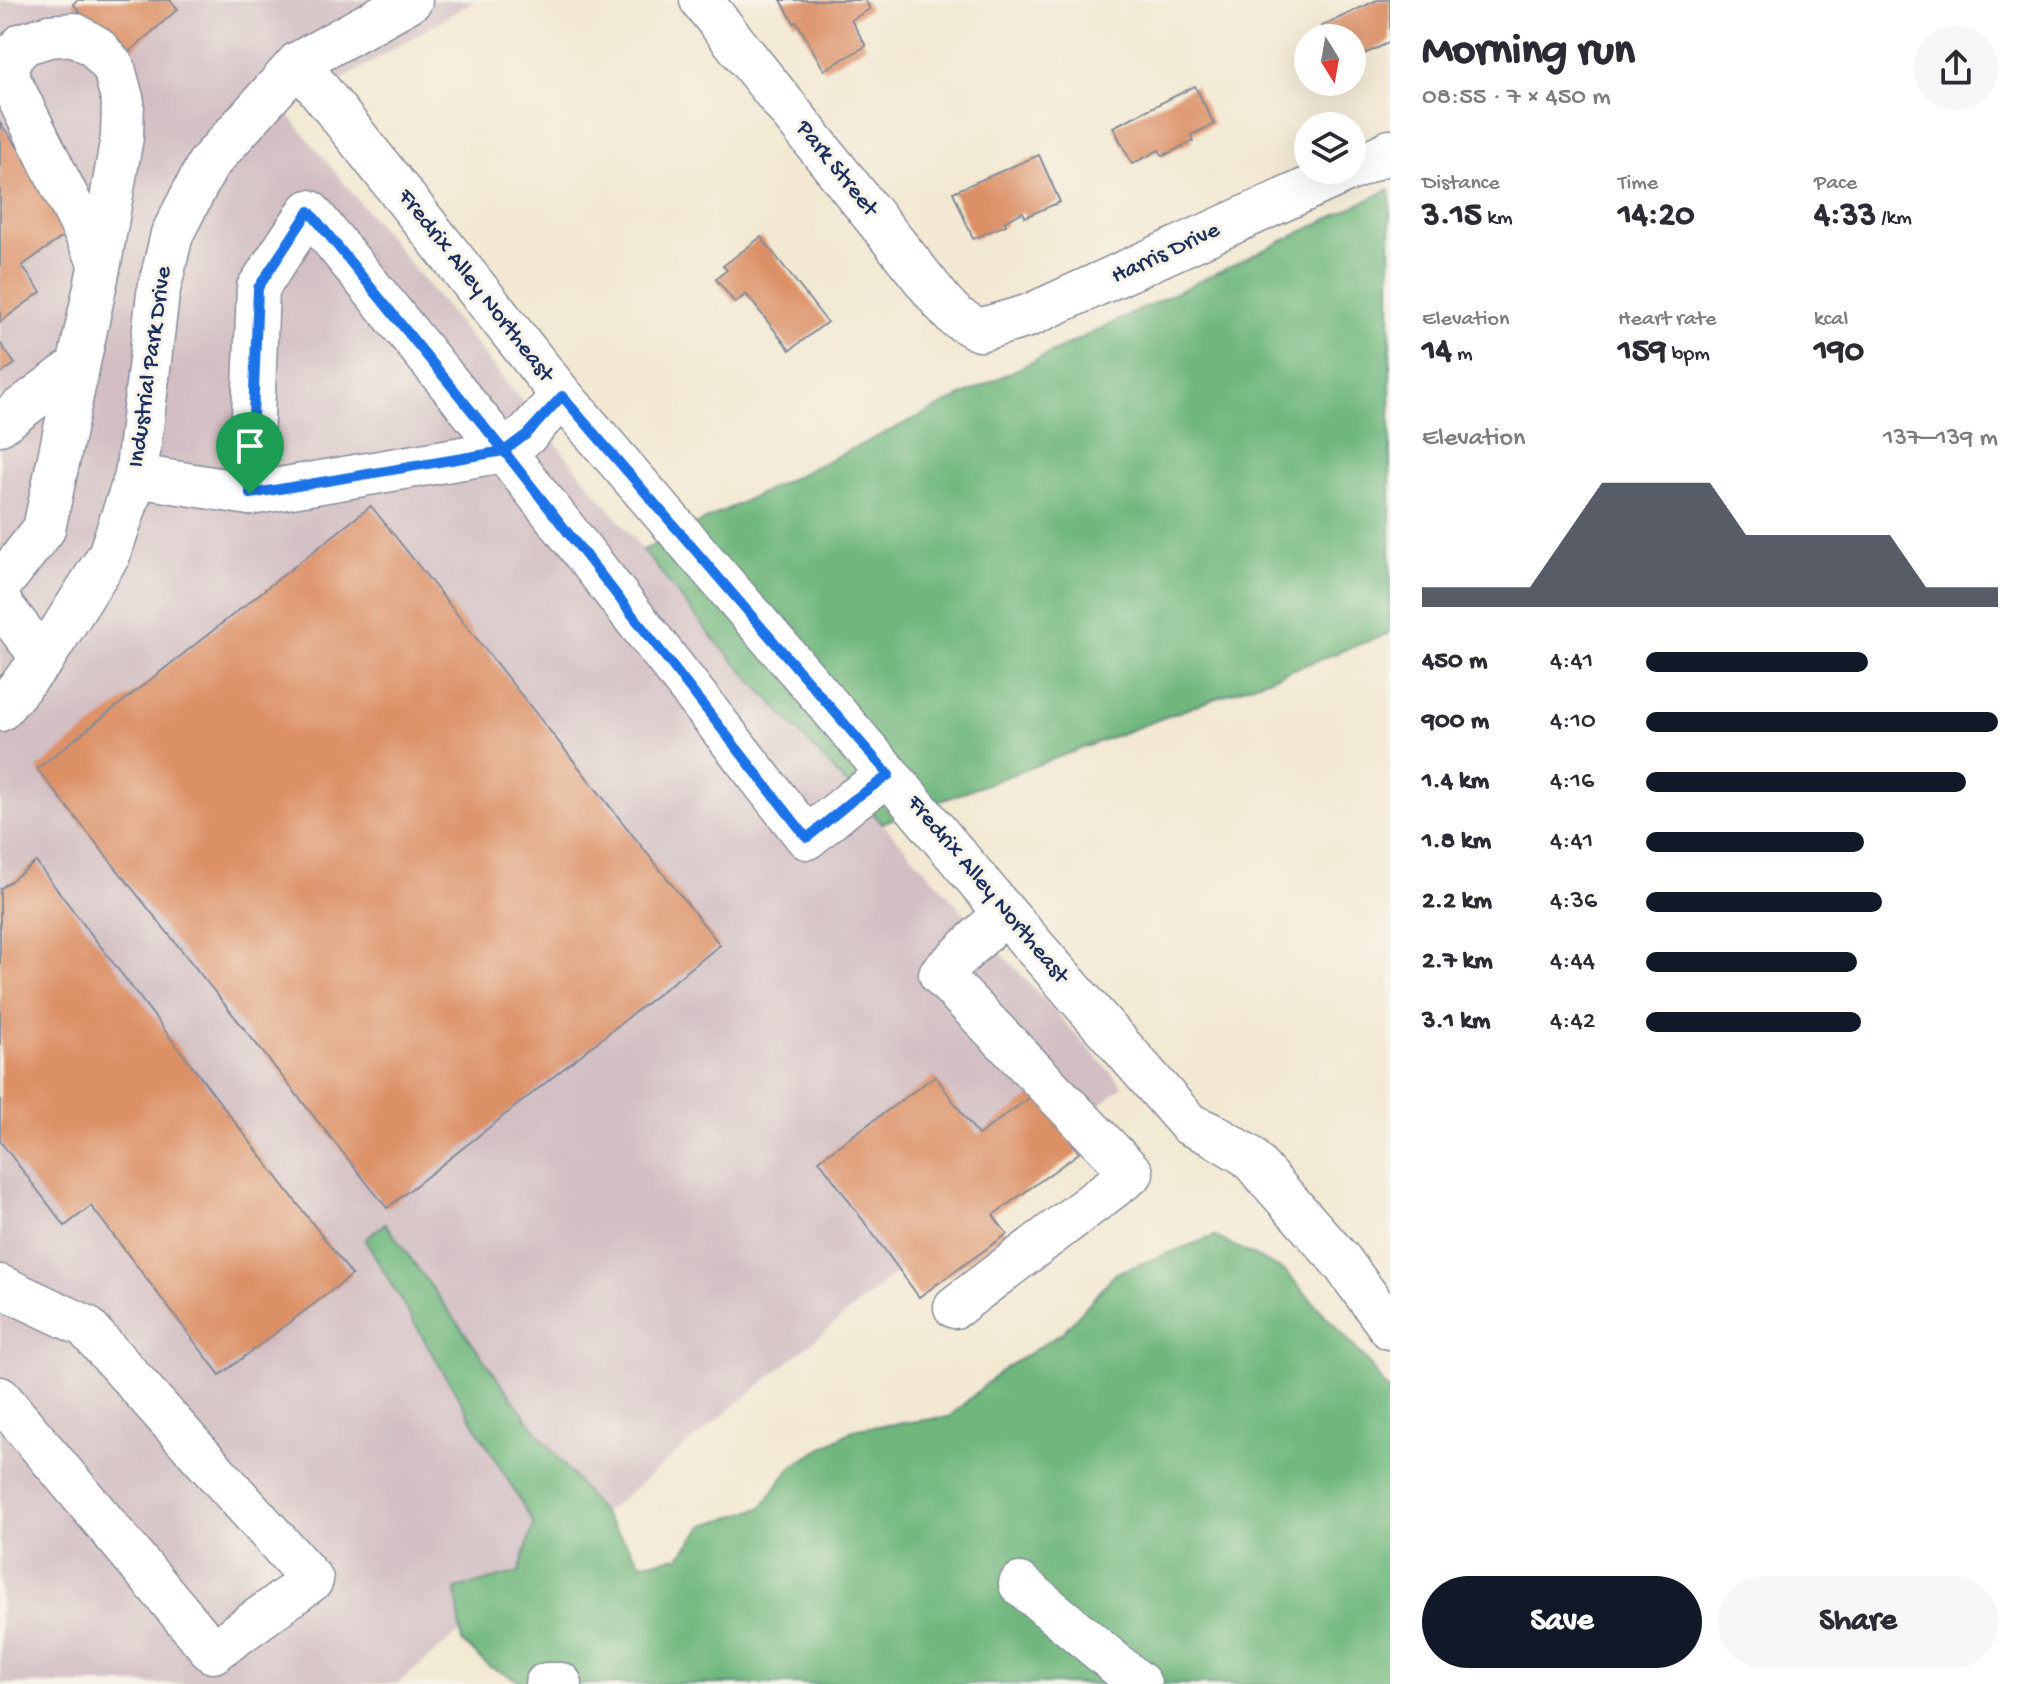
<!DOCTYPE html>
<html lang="en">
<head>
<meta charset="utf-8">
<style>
	:root { --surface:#fff; --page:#f7f7f7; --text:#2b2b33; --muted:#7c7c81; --accent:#111827 }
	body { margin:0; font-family:"Gochi Hand",sans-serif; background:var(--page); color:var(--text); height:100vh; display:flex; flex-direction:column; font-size:30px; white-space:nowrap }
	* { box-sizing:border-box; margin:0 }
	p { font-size:26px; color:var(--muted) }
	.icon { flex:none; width:44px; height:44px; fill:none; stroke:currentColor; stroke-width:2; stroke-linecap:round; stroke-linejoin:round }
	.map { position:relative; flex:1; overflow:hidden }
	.details { display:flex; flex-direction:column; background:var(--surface); width:640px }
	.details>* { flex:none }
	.needle { width:52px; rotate:169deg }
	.controls { position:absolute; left:1294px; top:24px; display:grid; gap:16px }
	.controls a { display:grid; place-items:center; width:72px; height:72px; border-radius:50%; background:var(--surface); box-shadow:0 8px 32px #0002; font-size:40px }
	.pin { position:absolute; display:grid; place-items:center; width:68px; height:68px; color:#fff; margin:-82px -34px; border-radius:50% 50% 50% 0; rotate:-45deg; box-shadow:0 0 8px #0007 }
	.pin .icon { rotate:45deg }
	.round { display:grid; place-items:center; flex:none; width:84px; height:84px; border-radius:42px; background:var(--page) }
	.summary { display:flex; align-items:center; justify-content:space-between; height:136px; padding:0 32px }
	h1 { font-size:44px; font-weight:800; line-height:60px }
	.metrics { display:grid; grid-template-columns:repeat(3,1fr); gap:12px; height:136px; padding:8px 32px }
	.metrics div { display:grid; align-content:center }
	.metrics b { font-size:34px; font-weight:800 }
	.metrics small { font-size:22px; font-weight:400 }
	.metrics p { font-size:22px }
	.chart { height:224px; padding:16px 32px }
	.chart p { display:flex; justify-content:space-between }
	.chart svg { width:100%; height:144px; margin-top:8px; fill:var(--accent); opacity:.7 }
	.action { display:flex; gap:16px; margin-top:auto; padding:16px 32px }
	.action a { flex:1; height:92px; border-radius:48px; background:var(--accent); color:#fff; font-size:32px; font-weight:800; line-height:92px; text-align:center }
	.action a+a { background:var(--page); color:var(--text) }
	ul { padding:0 32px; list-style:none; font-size:26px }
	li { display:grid; grid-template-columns:128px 96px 1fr; align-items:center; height:60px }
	li i { height:20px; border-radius:10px; background:var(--accent) }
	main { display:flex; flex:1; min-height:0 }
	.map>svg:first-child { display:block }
	.industrial { fill:#d2bec3 }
	.forest { fill:#6fb77d; stroke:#45736e; stroke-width:2 }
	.building { fill:#dc9066 }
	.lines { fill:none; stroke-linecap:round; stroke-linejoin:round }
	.minor-casing { stroke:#878c98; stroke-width:45 }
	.minor { stroke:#fff; stroke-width:42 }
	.route-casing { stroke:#fff; stroke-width:16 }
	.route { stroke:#1a73e8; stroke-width:10 }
	.labels { text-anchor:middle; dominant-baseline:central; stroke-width:6; stroke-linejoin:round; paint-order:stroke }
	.street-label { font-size:24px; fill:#1b2f5e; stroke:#f7f3e8 }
</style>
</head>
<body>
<main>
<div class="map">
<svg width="1390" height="1684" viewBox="0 0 1390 1684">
	<rect width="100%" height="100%" fill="#f7f3e8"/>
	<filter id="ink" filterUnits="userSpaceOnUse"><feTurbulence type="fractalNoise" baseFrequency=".0125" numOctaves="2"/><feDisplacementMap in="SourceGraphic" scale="16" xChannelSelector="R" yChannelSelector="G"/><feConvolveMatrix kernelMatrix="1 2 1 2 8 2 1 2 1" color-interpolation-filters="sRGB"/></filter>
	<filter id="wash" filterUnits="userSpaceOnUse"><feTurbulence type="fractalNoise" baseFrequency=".006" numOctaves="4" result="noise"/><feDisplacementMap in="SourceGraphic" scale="32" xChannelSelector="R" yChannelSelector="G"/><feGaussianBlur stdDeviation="1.8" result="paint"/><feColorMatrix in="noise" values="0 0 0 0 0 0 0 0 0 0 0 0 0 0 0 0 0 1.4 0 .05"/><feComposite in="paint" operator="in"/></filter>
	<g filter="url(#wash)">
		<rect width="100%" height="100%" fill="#f3e9d3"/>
		<polygon class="industrial" points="0,0 475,0 287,113 643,550 713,638 1123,1086 397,1684 0,1684"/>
		<g class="forest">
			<polygon points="1390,189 1390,633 882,823 713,638 643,550"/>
			<polygon points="385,1223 528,1420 642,1563 679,1557 704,1525 761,1508 792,1466 855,1429 949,1417 1001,1371 1063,1332 1116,1273 1214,1236 1285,1271 1366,1360 1390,1394 1390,1684 526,1684 488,1666 462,1642 456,1589 519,1572 534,1524 365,1240"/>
		</g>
		<g id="blocks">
			<g class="building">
				<polygon points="77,0 170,0 178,9 121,59 73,4"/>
				<polygon points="781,0 865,0 870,9 851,20 866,46 824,70 797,22 794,23"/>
				<polygon points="1377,0 1390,0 1390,42 1352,60 1352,38 1327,38 1322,26"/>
				<polygon points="1195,86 1214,124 1191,135 1193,141 1163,156 1159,150 1132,164 1113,127"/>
				<polygon points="0,123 76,227 22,266 41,292 0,322"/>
				<polygon points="1039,155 1060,202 1025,217 1023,212 1005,221 1006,225 973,239 953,192"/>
				<polygon points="761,237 827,322 790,350 746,294 735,303 716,279 727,270 723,266"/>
				<polygon points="0,343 15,364 0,374"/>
				<polygon points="371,506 720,945 387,1208 37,769"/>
				<polygon points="36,862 352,1275 220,1375 91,1206 65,1226 0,1141 0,889"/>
				<polygon points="935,1076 978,1135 1036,1093 1079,1153 993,1215 1007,1234 919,1297 819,1160"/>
			</g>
		</g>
	</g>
	<g filter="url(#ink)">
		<use href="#blocks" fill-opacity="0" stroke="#878c98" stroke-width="2"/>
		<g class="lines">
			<defs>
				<g id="minor">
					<polyline points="701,0 942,302 956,317 979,330 1028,316 1349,170"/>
					<polyline points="298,63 562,396 889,775 1005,913 1189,1124 1213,1135 1248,1156 1342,1262 1390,1328"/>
					<polyline points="1352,169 1390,151"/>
					<polyline points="0,424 78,366"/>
					<polyline points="136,476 250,494 504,451 807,838 853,800 889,775"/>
					<polyline points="250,494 258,288 309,211 504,451 527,434 562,396"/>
					<polyline points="0,585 44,529 100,263 122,137 123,102 114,68 96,47 74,34 49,36 23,44 12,57 6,73 100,263"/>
					<polyline points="0,603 43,659"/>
					<polyline points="0,710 43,659 109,555 136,476 158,294 172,234 208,164 298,63 411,0"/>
					<polyline points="0,1286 85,1326 312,1580 213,1652 0,1398"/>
					<polyline points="955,1307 1132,1173 940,974 1005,913"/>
					<polyline points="1020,1584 1140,1684"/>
					<polyline points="546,1684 561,1684"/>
				</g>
			</defs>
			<use href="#minor" class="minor-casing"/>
			<use href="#minor" class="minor"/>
		</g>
	</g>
	<g class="lines" filter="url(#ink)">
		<defs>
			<polyline id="route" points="250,494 504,451 527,434 562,396 889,775 853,800 807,838 504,451 309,211 258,288 250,494"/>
		</defs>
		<use href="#route" class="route-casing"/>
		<use href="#route" class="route"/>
	</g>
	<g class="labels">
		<g class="street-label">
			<text transform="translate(836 169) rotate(51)">Park Street</text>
			<text transform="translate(1166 254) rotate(-25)">Harris Drive</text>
			<text transform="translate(475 286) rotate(52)">Fredrix Alley Northeast</text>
			<text transform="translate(151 367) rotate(-82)">Industrial Park Drive</text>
			<text transform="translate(987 890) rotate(50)">Fredrix Alley Northeast</text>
		</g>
	</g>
</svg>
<div class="controls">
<a><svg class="needle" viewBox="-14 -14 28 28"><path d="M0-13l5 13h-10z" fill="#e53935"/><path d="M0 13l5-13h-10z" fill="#7c7c81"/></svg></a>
<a><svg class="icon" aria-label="layers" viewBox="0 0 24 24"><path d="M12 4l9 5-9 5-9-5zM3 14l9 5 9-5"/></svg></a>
</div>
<div class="pin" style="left:250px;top:494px;background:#1e9e55"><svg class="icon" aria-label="arrive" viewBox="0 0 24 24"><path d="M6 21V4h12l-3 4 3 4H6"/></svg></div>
</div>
<section class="details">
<div class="summary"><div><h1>Morning run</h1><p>08:55 · 7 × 450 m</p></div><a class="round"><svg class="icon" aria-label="share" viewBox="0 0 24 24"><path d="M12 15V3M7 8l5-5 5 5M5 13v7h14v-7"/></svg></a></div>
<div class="metrics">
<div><p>Distance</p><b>3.15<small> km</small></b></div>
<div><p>Time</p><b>14:20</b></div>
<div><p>Pace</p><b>4:33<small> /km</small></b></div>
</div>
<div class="metrics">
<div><p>Elevation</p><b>14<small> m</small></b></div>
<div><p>Heart rate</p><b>159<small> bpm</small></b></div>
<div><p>kcal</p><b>190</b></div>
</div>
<div class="chart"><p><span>Elevation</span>137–139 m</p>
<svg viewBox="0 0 160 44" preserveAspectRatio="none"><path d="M0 44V38L10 38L20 38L30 38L40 22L50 6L60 6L70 6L80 6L90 22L100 22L110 22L120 22L130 22L140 38L150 38L160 38V44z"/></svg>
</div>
<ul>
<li><b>450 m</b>4:41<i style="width:63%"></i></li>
<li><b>900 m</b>4:10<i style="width:100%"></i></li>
<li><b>1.4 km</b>4:16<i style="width:91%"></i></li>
<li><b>1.8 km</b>4:41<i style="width:62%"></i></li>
<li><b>2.2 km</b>4:36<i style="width:67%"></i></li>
<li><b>2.7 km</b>4:44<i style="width:60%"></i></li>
<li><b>3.1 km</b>4:42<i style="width:61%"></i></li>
</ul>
<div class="action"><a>Save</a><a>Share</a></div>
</section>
</main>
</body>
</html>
